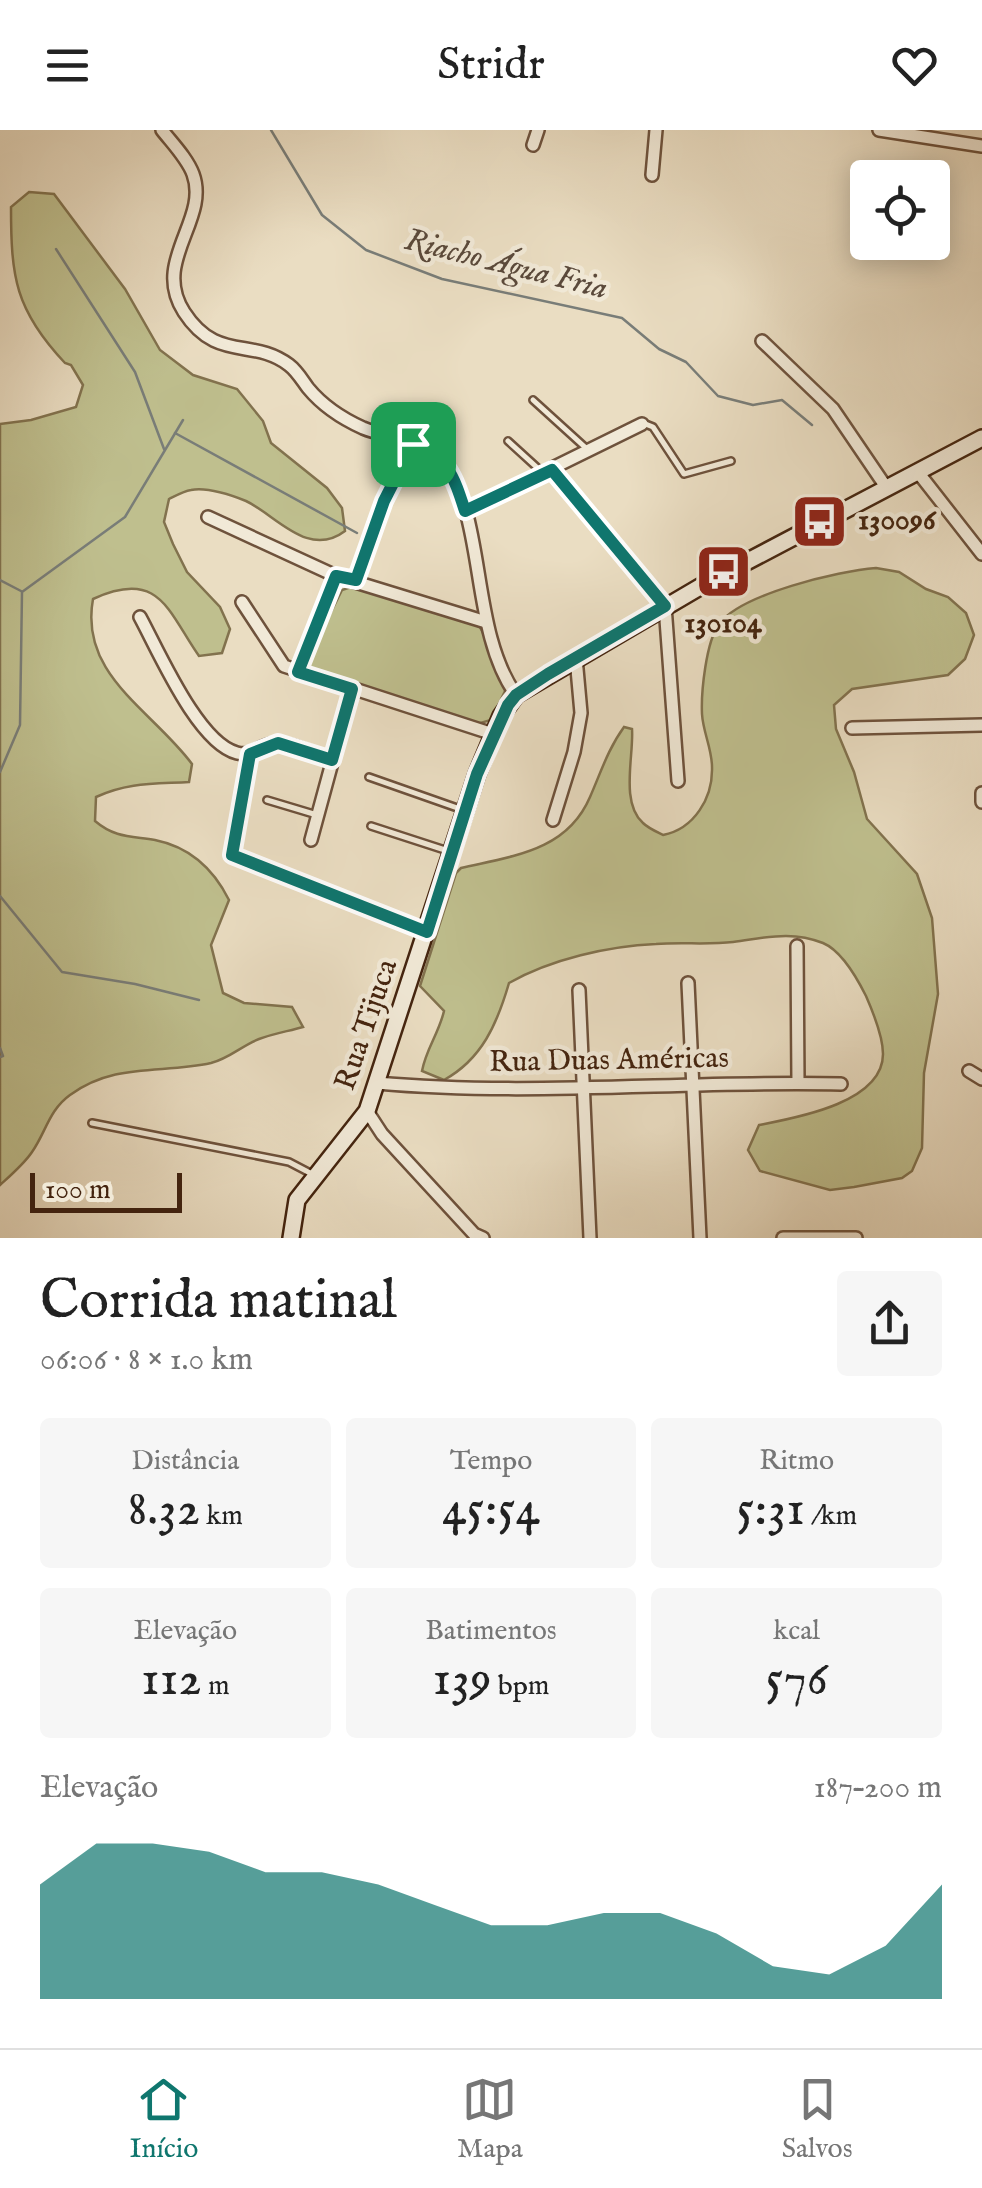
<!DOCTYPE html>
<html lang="pt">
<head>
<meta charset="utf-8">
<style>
	:root { --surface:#fff; --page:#f6f6f6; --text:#222; --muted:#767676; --line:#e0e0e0; --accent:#0f766e }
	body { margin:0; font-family:"IM FELL English",serif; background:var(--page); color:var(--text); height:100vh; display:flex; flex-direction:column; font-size:38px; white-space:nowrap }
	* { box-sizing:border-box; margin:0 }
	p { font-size:32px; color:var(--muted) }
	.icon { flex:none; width:55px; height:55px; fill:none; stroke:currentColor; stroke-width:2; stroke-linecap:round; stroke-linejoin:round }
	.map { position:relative; height:1108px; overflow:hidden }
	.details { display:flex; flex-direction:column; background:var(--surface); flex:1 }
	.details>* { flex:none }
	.controls { position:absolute; left:850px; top:30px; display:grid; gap:20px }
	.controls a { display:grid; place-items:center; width:100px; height:100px; border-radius:10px; background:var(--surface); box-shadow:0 5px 25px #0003; font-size:50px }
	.scale { position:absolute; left:30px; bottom:25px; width:152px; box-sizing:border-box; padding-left:10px; border:5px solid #44240f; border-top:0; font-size:28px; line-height:35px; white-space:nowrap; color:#44240f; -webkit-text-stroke:8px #f1e9d7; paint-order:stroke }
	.pin { position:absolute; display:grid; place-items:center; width:85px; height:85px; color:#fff; margin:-42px; border-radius:20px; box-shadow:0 5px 15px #0006 }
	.round { display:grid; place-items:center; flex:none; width:105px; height:105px; border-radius:10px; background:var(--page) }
	.head { display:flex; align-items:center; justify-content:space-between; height:170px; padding:0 40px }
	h1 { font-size:55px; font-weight:600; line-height:75px }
	.metrics { display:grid; grid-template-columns:repeat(3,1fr); gap:15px; height:170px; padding:10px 40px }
	.metrics div { display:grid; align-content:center; border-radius:10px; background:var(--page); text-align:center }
	.metrics b { font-size:50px; font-weight:600 }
	.metrics small { font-size:28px; font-weight:400 }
	.metrics p { font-size:28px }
	.chart { height:280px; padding:20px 40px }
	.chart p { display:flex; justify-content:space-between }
	.chart svg { width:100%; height:180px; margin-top:10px; fill:var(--accent); opacity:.7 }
	header { display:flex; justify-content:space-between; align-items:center; height:130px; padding:0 40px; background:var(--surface); font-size:45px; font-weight:600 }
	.dock { display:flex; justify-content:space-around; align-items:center; height:140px; border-top:2px solid var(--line); background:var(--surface); font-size:28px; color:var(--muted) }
	.dock a { display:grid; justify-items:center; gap:5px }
	.dock .on { color:var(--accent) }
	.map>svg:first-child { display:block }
	.green { fill:#bfbf8e; stroke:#82724e; stroke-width:2.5 }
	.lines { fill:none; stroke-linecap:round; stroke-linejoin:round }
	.stream { stroke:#797d78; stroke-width:2.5 }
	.lane-casing { stroke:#6e523c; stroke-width:10 }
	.street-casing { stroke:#6e523c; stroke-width:16 }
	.secondary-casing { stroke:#44240f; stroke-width:20 }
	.path { stroke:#44240f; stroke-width:2.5; stroke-dasharray:8 5; stroke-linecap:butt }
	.lane { stroke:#f1e9d7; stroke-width:5 }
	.street { stroke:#f1e9d7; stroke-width:11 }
	.secondary { stroke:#f1e9d7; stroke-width:15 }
	.route-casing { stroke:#fff; stroke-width:20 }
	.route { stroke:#0f766e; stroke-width:12 }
	.labels { text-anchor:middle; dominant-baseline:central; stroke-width:9; stroke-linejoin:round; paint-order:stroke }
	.poi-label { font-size:30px; font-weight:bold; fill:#44240f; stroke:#f1e9d7; text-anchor:start }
	.street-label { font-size:30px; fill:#44240f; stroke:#f1e9d7 }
	.water-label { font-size:32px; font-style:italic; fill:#5a493b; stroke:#f1e9d7 }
</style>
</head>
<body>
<header><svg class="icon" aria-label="menu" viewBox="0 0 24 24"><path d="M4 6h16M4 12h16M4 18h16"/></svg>Stridr<svg class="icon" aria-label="heart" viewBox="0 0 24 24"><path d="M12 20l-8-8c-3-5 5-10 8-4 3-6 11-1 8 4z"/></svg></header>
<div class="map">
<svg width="982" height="1108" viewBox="0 0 982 1108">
	<rect width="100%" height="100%" fill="#eaddc2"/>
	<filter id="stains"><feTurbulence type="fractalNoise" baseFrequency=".002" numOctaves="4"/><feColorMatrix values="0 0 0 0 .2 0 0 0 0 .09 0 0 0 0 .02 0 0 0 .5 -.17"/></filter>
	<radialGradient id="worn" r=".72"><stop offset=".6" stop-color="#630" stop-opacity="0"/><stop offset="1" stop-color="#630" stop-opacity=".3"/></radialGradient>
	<g class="green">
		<path d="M29,62L54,64L125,159L160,220L193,245L237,259L263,291L271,313L327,358L342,378L345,401C308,429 276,385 246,371C231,365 207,357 191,360C184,361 175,366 169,369L164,392L173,414L187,442L220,477L230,499L222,523L199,526C168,482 160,438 93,469C79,545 152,580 192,634L189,652C155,654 128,652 96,667L95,691C115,708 131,706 155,710C190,717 214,740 229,770L211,815L223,863L244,873L292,877L303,897C289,901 272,904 259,909C241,916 230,928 211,933C162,944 115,932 70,965C49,980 46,1002 32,1022C24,1034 11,1045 0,1055V294L31,290L76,277L83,255L71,235L65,233C15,180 11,147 11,77Z"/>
		<path d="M876,438L899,442L926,459L948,467L966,483L974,505L965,529L948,545L852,559L834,575L836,599L854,642L867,689L917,744L932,788L938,864L924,943L922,1018L912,1041L902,1048L854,1057L830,1060L760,1041L748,1020L759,995C795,988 883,973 883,924C883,907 873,882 866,866C857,848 842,821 823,813C791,800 765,808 733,812C708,815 682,812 656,814C609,816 551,829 509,853C497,894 482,929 444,950L422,941C426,919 439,903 444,881L420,856L456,743L461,738C513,726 567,721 590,667C601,642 608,619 624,597L632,599C634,625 620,673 643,693C648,698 657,702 663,705C694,699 713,668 712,637C712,619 703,602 702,584C701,562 706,512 719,494C741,464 838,441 876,438Z"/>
		<path d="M351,457L478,494C485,504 501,545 506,559L491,590L477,594L310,541L308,528L342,460Z"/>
	</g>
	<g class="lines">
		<g class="stream">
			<polyline points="271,0 322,85 366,120 442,149 622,188 659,219 686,232 718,266 753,275 782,270 812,295"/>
			<polyline points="56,119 135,242 164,319"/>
			<polyline points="175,303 357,403"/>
			<polyline points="0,450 21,461"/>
			<polyline points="0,642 20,595 22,462 125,387 183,290"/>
			<polyline points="0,766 62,842 135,854 199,870"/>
			<polyline points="0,918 3,926 0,927"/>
		</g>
		<defs>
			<g id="lane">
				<polyline points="533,270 587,319"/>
				<polyline points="643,293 653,297 684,344 731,331"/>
				<polyline points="508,311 542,342"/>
				<polyline points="369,647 463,680"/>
				<polyline points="267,670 317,685"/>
				<polyline points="371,696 448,721"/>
				<polyline points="92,993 289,1032 312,1044"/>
			</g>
			<g id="street">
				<path d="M162,0C172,13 187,28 193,44C210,90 151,131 184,182C217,233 252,207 289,235C297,241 302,250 308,258C322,275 343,289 363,298C387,308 423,309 440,329C488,383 468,497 516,565"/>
				<polyline points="879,0 982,16"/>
				<polyline points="533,15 538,0"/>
				<polyline points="652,45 656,0"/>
				<polyline points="762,211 833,279 886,357"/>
				<polyline points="917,341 982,424"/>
				<polyline points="465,381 642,294"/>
				<polyline points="208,387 336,446 486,492"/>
				<polyline points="356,450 384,371 413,313"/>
				<polyline points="242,472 284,536 493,604"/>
				<polyline points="665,476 678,651"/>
				<path d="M140,487C159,522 198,613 237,623C252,627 258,616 272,614C289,611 315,625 332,630"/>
				<polyline points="297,542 336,446"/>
				<polyline points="852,598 982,595"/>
				<polyline points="982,663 982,672"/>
				<polyline points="553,690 574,622 581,583 576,528"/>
				<polyline points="311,710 352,559"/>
				<polyline points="797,816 798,953"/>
				<polyline points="688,853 700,1108"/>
				<polyline points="579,860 590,1108"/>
				<polyline points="969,941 982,949"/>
				<path d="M377,953C532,967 687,950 841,954"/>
				<polyline points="367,981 382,1004 474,1104 483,1108"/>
				<polyline points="783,1108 856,1108"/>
			</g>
			<polyline id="secondary" points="291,1108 297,1070 367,981 477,644 501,586 516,565 710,451 982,308"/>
		</defs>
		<use href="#lane" class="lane-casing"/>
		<use href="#street" class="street-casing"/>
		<use href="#secondary" class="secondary-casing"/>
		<g class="path">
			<polyline points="560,349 657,466"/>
			<polyline points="248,636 232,725 415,797"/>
		</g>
		<use href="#lane" class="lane"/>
		<use href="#street" class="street"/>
		<use href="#secondary" class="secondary"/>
	</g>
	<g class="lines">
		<defs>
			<path id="route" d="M413,314C448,327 454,347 465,381L552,340L665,476L548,544L516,565L508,575L477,644L427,802L232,725L250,624L278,613L332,630L352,559L298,542L336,446L356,450L384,371Z"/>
		</defs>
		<use href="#route" class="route-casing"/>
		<use href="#route" class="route"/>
	</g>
	<defs>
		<symbol id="bus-square" viewBox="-11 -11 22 22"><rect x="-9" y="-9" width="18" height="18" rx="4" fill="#8f2418" stroke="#f1e9d7"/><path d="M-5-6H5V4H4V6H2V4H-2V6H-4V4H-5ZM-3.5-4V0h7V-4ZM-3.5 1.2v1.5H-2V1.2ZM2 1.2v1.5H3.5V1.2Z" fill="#fff"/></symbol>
	</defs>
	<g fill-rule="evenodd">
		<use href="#bus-square" x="788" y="360" width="63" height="63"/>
		<use href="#bus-square" x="692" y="410" width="63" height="63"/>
	</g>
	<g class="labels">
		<g class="poi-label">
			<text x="858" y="391">130096</text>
			<text x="723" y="494" text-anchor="middle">130104</text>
		</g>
		<g class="street-label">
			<text transform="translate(367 895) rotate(-71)">Rua Tijuca</text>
			<text transform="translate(609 931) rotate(-1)">Rua Duas Américas</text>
		</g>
		<g class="water-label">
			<text transform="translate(506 135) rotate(14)">Riacho Água Fria</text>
		</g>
	</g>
	<rect width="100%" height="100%" filter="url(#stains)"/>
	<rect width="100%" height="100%" fill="url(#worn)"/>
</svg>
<div class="controls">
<a><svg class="icon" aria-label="locate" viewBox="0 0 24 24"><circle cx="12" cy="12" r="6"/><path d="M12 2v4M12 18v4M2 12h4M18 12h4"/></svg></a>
</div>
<div class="scale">100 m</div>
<div class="pin" style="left:413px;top:314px;background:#1e9e55"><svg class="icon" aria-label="arrive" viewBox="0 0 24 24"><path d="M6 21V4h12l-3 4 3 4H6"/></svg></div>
</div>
<section class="details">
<div class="head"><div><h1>Corrida matinal</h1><p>06:06 · 8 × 1.0 km</p></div><a class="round"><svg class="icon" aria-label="share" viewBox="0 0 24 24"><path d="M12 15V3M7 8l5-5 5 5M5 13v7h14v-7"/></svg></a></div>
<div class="metrics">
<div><p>Distância</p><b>8.32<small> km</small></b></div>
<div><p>Tempo</p><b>45:54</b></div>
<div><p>Ritmo</p><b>5:31<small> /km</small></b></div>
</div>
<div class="metrics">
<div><p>Elevação</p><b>112<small> m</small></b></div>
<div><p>Batimentos</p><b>139<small> bpm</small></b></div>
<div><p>kcal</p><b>576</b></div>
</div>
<div class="chart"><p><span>Elevação</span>187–200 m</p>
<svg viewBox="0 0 160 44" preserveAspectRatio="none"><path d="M0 44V16L10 6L20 6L30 8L40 13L50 13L60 16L70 21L80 26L90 26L100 23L110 23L120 28L130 36L140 38L150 31L160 16V44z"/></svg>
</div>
</section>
<nav class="dock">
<a class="on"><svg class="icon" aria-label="home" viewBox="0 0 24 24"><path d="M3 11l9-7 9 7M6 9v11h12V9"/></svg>Início</a>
<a><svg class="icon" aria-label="map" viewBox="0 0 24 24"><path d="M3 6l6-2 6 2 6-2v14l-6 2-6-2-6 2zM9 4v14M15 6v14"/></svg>Mapa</a>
<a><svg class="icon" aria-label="saved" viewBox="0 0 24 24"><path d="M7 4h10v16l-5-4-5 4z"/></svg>Salvos</a>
</nav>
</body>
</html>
